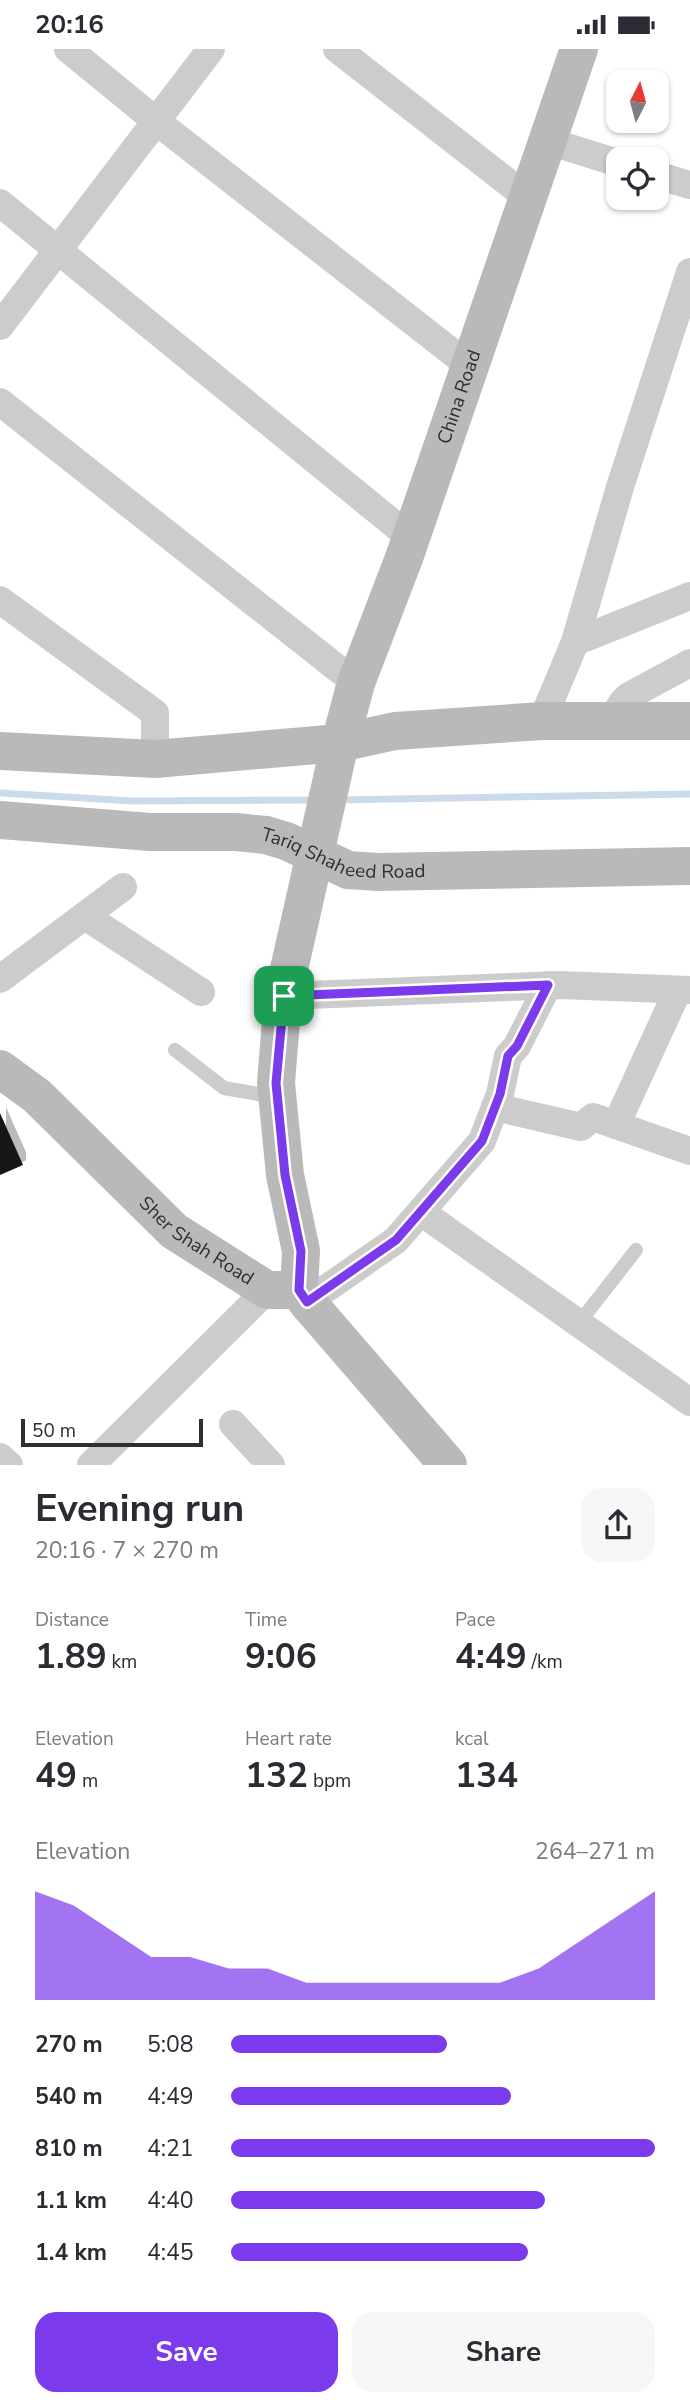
<!DOCTYPE html>
<html lang="en">
<head>
<meta charset="utf-8">
<style>
	:root { --surface:#fff; --page:#f7f7f7; --text:#2b2b33; --muted:#7c7c81; --accent:#7c3aed }
	body { margin:0; font-family:"Nunito Sans",sans-serif; background:var(--page); color:var(--text); height:100vh; display:flex; flex-direction:column; font-size:26px; white-space:nowrap }
	* { box-sizing:border-box; margin:0 }
	p { font-size:23px; color:var(--muted) }
	.icon { flex:none; width:38px; height:38px; fill:none; stroke:currentColor; stroke-width:2; stroke-linecap:round; stroke-linejoin:round }
	.map { position:relative; height:1416px; overflow:hidden }
	.drawer { display:flex; flex-direction:column; background:var(--surface); flex:1 }
	.drawer>* { flex:none }
	.needle { width:46px; rotate:6deg }
	.controls { position:absolute; left:606px; top:21px; display:grid; gap:14px }
	.controls a { display:grid; place-items:center; width:63px; height:63px; border-radius:14px; background:var(--surface); box-shadow:0 2px 5px #0004; font-size:35px }
	.scale { position:absolute; left:21px; bottom:18px; width:182px; box-sizing:border-box; padding-left:7px; border:4px solid #2f2f2f; border-top:0; font-size:19px; line-height:24px; white-space:nowrap; color:#2f2f2f; -webkit-text-stroke:5px #fff; paint-order:stroke }
	.pin { position:absolute; display:grid; place-items:center; width:60px; height:60px; color:#fff; margin:-30px; border-radius:14px; box-shadow:0 4px 10px #0006 }
	.round { display:grid; place-items:center; flex:none; width:74px; height:74px; border-radius:21px; background:var(--page) }
	.overview { display:flex; align-items:center; justify-content:space-between; height:119px; padding:0 35px }
	h1 { font-size:38px; font-weight:700; line-height:52px }
	.figures { display:grid; grid-template-columns:repeat(3,1fr); gap:10px; height:119px; padding:7px 35px }
	.figures div { display:grid; align-content:center }
	.figures b { font-size:35px; font-weight:700 }
	.figures small { font-size:19px; font-weight:400 }
	.figures p { font-size:19px }
	.chart { height:196px; padding:14px 35px }
	.chart p { display:flex; justify-content:space-between }
	.chart svg { width:100%; height:126px; margin-top:7px; fill:var(--accent); opacity:.7 }
	.cta { display:flex; gap:14px; margin-top:auto; padding:14px 35px }
	.cta a { flex:1; height:80px; border-radius:21px; background:var(--accent); color:#fff; font-size:28px; font-weight:700; line-height:80px; text-align:center }
	.cta a+a { background:var(--page); color:var(--text) }
	ul { padding:0 35px; list-style:none; font-size:23px }
	li { display:grid; grid-template-columns:112px 84px 1fr; align-items:center; height:52px }
	li i { height:18px; border-radius:9px; background:var(--accent) }
	.status { display:flex; justify-content:space-between; align-items:center; height:49px; padding:0 35px; background:var(--surface); direction:ltr }
	.status svg { height:19px; fill:currentColor }
	.map>svg:first-child { display:block }
	.lines { fill:none; stroke-linecap:round; stroke-linejoin:round }
	.stream { stroke:#ccdbe9; stroke-width:7 }
	.building { fill:#161616; filter:url(#shadow) }
	.service { stroke:#ccc; stroke-width:14 }
	.minor { stroke:#ccc; stroke-width:28 }
	.secondary { stroke:#b9b9b9; stroke-width:38 }
	.route-casing { stroke:#fff; stroke-width:14 }
	.route { stroke:#7c3aed; stroke-width:9 }
	.labels { text-anchor:middle; dominant-baseline:central; stroke-width:7; stroke-linejoin:round; paint-order:stroke }
	.street-label { font-size:19px; fill:#2f2f2f; stroke:#fff }
</style>
</head>
<body>
<div class="status"><b>20:16</b><svg viewBox="0 0 49 12"><path d="M0 12V9h3v3zM5 12V6h3v6zM10 12V3h3v9zM15 12V0h3v12zM26 1h20v11H26zM47 4h2v5h-2z"/></svg></div>
<div class="map">
<svg width="690" height="1416" viewBox="0 0 690 1416">
	<defs>
		<filter id="shadow"><feDropShadow dx="6" dy="-6" stdDeviation="0" flood-color="#0004"/></filter>
	</defs>
	<rect width="100%" height="100%" fill="#fff"/>
	<g class="lines">
		<g class="stream">
			<polyline points="0,744 132,752 315,751"/>
			<polyline points="337,751 690,745"/>
		</g>
	</g>
	<polygon class="building" points="0,1064 23,1116 0,1126"/>
	<g class="lines">
		<g class="service">
			<polyline points="175,1001 224,1039 275,1048"/>
			<polyline points="579,1274 636,1201"/>
		</g>
		<g class="minor">
			<polyline points="68,0 156,72 471,318"/>
			<polyline points="337,0 528,149"/>
			<polyline points="548,92 618,114"/>
			<polyline points="656,126 690,136"/>
			<polyline points="0,154 411,489"/>
			<polyline points="0,277 211,0"/>
			<polyline points="0,353 356,634"/>
			<polyline points="0,551 155,664 155,710"/>
			<polyline points="575,593 690,547"/>
			<polyline points="542,672 575,593 620,438 690,223"/>
			<path d="M615,674C617,662 619,655 629,647L690,614"/>
			<polyline points="85,867 201,943"/>
			<polyline points="0,930 123,838"/>
			<polyline points="283,947 560,936 690,941"/>
			<polyline points="495,1058 581,1078 593,1068 690,1102"/>
			<polyline points="616,1076 678,941"/>
			<polyline points="421,1163 690,1353"/>
			<polyline points="307,1253 396,1191 482,1092 500,1045 508,1007 517,997 548,936"/>
			<polyline points="233,1375 271,1416"/>
			<polyline points="0,1408 9,1416"/>
			<polyline points="91,1416 267,1241"/>
		</g>
		<g class="secondary">
			<polyline points="0,702 155,710 340,694 395,682 542,672 690,672"/>
			<path id="s1" d="M0,771L150,783H236L266,786L286,792L348,821L378,823L690,817"/>
			<path id="s2" d="M0,1020L37,1047L174,1182L267,1241H299"/>
			<path id="s3" d="M299,1241L301,1202L285,1126L276,1034L283,947L340,694L356,634L404,509L579,0"/>
			<polyline points="299,1241 307,1253 448,1416"/>
		</g>
	</g>
	<g class="lines">
		<defs>
			<polygon id="route" points="548,936 517,997 508,1007 500,1045 482,1092 396,1191 307,1253 299,1241 301,1202 285,1126 276,1034 284,947"/>
		</defs>
		<use href="#route" class="route-casing"/>
		<use href="#route" class="route"/>
	</g>
	<g class="labels">
		<g class="street-label">
			<text stroke="none"><textPath href="#s3" startOffset="922">China Road</textPath></text>
			<text stroke="none"><textPath href="#s1" startOffset="348">Tariq Shaheed Road</textPath></text>
			<text stroke="none"><textPath href="#s2" startOffset="262">Sher Shah Road</textPath></text>
		</g>
	</g>
</svg>
<div class="controls">
<a><svg class="needle" viewBox="-14 -14 28 28"><path d="M0-13l5 13h-10z" fill="#e53935"/><path d="M0 13l5-13h-10z" fill="#7c7c81"/></svg></a>
<a><svg class="icon" aria-label="locate" viewBox="0 0 24 24"><circle cx="12" cy="12" r="6"/><path d="M12 2v4M12 18v4M2 12h4M18 12h4"/></svg></a>
</div>
<div class="scale">50 m</div>
<div class="pin" style="left:284px;top:947px;background:#1e9e55"><svg class="icon" aria-label="arrive" viewBox="0 0 24 24"><path d="M6 21V4h12l-3 4 3 4H6"/></svg></div>
</div>
<section class="drawer">
<div class="overview"><div><h1>Evening run</h1><p>20:16 · 7 × 270 m</p></div><a class="round"><svg class="icon" aria-label="share" viewBox="0 0 24 24"><path d="M12 15V3M7 8l5-5 5 5M5 13v7h14v-7"/></svg></a></div>
<div class="figures">
<div><p>Distance</p><b>1.89<small> km</small></b></div>
<div><p>Time</p><b>9:06</b></div>
<div><p>Pace</p><b>4:49<small> /km</small></b></div>
</div>
<div class="figures">
<div><p>Elevation</p><b>49<small> m</small></b></div>
<div><p>Heart rate</p><b>132<small> bpm</small></b></div>
<div><p>kcal</p><b>134</b></div>
</div>
<div class="chart"><p><span>Elevation</span>264–271 m</p>
<svg viewBox="0 0 160 44" preserveAspectRatio="none"><path d="M0 44V6L10 11L20 20L30 29L40 29L50 33L60 33L70 38L80 38L90 38L100 38L110 38L120 38L130 33L140 24L150 15L160 6V44z"/></svg>
</div>
<ul>
<li><b>270 m</b>5:08<i style="width:51%"></i></li>
<li><b>540 m</b>4:49<i style="width:66%"></i></li>
<li><b>810 m</b>4:21<i style="width:100%"></i></li>
<li><b>1.1 km</b>4:40<i style="width:74%"></i></li>
<li><b>1.4 km</b>4:45<i style="width:70%"></i></li>
</ul>
<div class="cta"><a>Save</a><a>Share</a></div>
</section>
</body>
</html>
